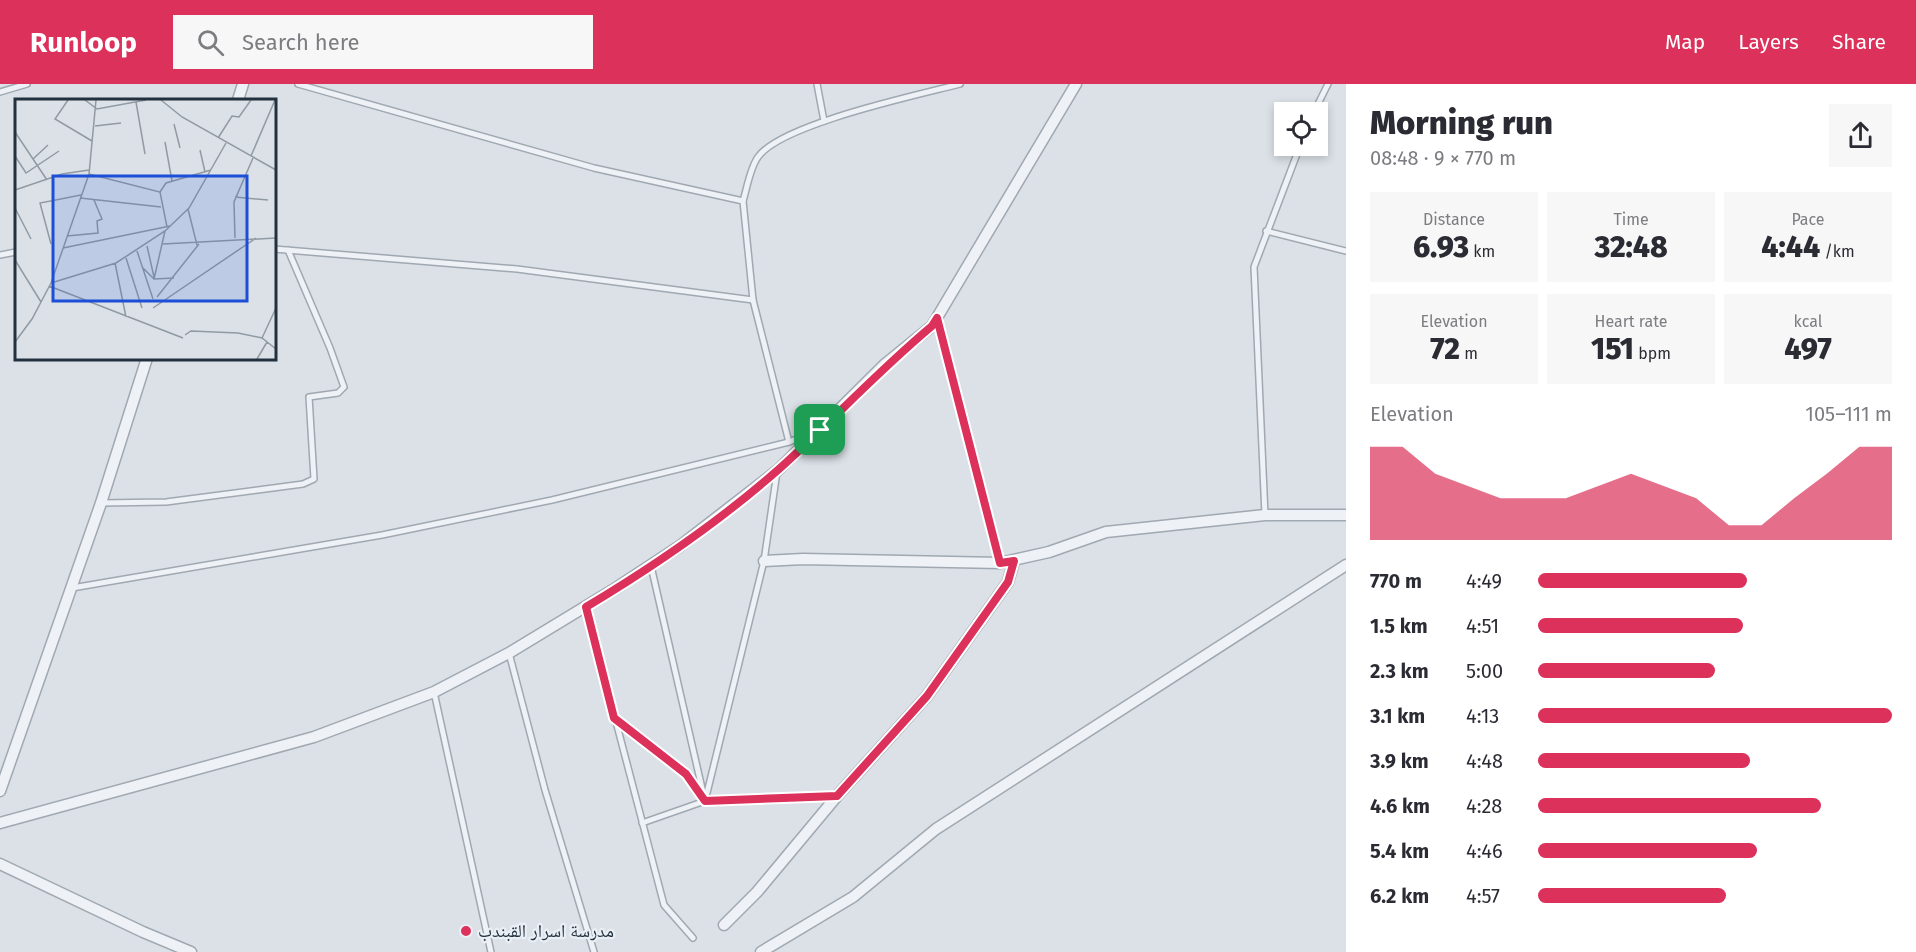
<!DOCTYPE html>
<html lang="en">
<head>
<meta charset="utf-8">
<style>
	:root { --surface:#fff; --page:#f7f7f7; --text:#2b2b33; --muted:#7c7c81; --accent:#db315b }
	body { margin:0; font-family:"Fira Sans","Noto Naskh Arabic",sans-serif; background:var(--page); color:var(--text); height:100vh; display:flex; flex-direction:column; font-size:22px; white-space:nowrap }
	* { box-sizing:border-box; margin:0 }
	p { font-size:20px; color:var(--muted) }
	.icon { flex:none; width:33px; height:33px; fill:none; stroke:currentColor; stroke-width:2; stroke-linecap:round; stroke-linejoin:round }
	.map { position:relative; flex:1; overflow:hidden }
	.drawer { display:flex; flex-direction:column; background:var(--surface); width:570px }
	.drawer>* { flex:none }
	.tools { position:absolute; left:1274px; top:18px; display:grid; gap:12px }
	.tools a { display:grid; place-items:center; width:54px; height:54px; border-radius:0px; background:var(--surface); box-shadow:0 3px 9px #0003; font-size:30px }
	.pin { position:absolute; display:grid; place-items:center; width:51px; height:51px; color:#fff; margin:-26px; border-radius:12px; box-shadow:0 3px 9px #0006 }
	.round { display:grid; place-items:center; flex:none; width:63px; height:63px; border-radius:0px; background:var(--page) }
	.summary { display:flex; align-items:center; justify-content:space-between; height:102px; padding:0 24px }
	h1 { font-size:33px; font-weight:800; line-height:45px }
	.metrics { display:grid; grid-template-columns:repeat(3,1fr); gap:9px; height:102px; padding:6px 24px }
	.metrics div { display:grid; align-content:center; border-radius:0px; background:var(--page); text-align:center }
	.metrics b { font-size:30px; font-weight:800 }
	.metrics small { font-size:16px; font-weight:400 }
	.metrics p { font-size:16px }
	.chart { height:168px; padding:12px 24px }
	.chart p { display:flex; justify-content:space-between }
	.chart svg { width:100%; height:108px; margin-top:6px; fill:var(--accent); opacity:.7 }
	ul { padding:0 24px; list-style:none; font-size:20px }
	li { display:grid; grid-template-columns:96px 72px 1fr; align-items:center; height:45px }
	li i { height:15px; border-radius:8px; background:var(--accent) }
	header { display:flex; align-items:center; gap:36px; box-sizing:border-box; height:84px; padding:0 30px; background:var(--accent); color:#fff }
	header strong { font-size:28px }
	nav { display:flex; gap:33px; margin-inline-start:auto; font-size:21px }
	.search { width:420px; height:54px; background:var(--page); display:flex; align-items:center; gap:15px; box-sizing:border-box; padding:0 21px; border-radius:0px; color:var(--muted); font-size:22px }
	main { display:flex; flex:1; min-height:0 }
	.map>svg:first-child { display:block }
	.lines { fill:none; stroke-linecap:round; stroke-linejoin:round }
	.lane-casing { stroke:#a0a8b1; stroke-width:8 }
	.street-casing { stroke:#a0a8b1; stroke-width:13 }
	.lane { stroke:#eef1f5; stroke-width:5 }
	.street { stroke:#eef1f5; stroke-width:10 }
	.route-casing { stroke:#fff; stroke-width:12 }
	.route { stroke:#db315b; stroke-width:8 }
	.poi-dot { fill:#db315b; stroke:#eaeff5; stroke-width:2 }
	.labels { text-anchor:middle; dominant-baseline:central; stroke-width:4.5; stroke-linejoin:round; paint-order:stroke }
	.poi-label { font-size:18px; fill:#23303e; stroke:#eaeff5; text-anchor:start }
	.inset-road { fill:none; stroke:#919aa3; stroke-width:1.5 }
	.view { fill:#1d4ed8; fill-opacity:0.15; stroke:#1d4ed8; stroke-width:3 }
	.inset-edge { fill:none; stroke:#23303e; stroke-width:3 }
</style>
</head>
<body>
<header>
<strong>Runloop</strong>
<div class="search"><svg class="icon" aria-label="search" viewBox="0 0 24 24"><circle cx="10" cy="10" r="6"/><path d="M15 15l6 6"/></svg>Search here</div>
<nav><a>Map</a><a>Layers</a><a>Share</a></nav>
</header>
<main>
<div class="map">
<svg width="1346" height="868" viewBox="0 0 1346 868">
	<rect width="100%" height="100%" fill="#dbe1e7"/>
	<g class="lines">
		<defs>
			<g id="lane">
				<polyline points="298,0 594,84 743,117 753,216 789,358"/>
				<polyline points="817,0 824,37"/>
				<polyline points="0,8 27,0"/>
				<polyline points="1314,28 1328,0"/>
				<path d="M743,117C747,104 750,84 758,73C781,40 918,11 960,0"/>
				<polyline points="1266,147 1346,167"/>
				<polyline points="274,165 517,185 753,216"/>
				<polyline points="0,171 16,168"/>
				<polyline points="937,234 1000,479"/>
				<polyline points="101,419 166,418 303,400 314,395 309,313 338,309 344,303 330,264 288,166"/>
				<polyline points="1265,431 1254,183 1300,62"/>
				<polyline points="651,482 704,713"/>
				<polyline points="72,504 382,451 552,416 789,358 811,349"/>
				<polyline points="586,523 664,821 693,854"/>
				<polyline points="509,569 545,706 594,868"/>
				<polyline points="434,608 491,868"/>
				<polyline points="615,636 685,690 705,717 837,712"/>
				<polyline points="705,717 764,477 777,388"/>
				<polyline points="642,739 705,717"/>
			</g>
			<g id="street">
				<polyline points="238,16 243,0"/>
				<polyline points="764,477 803,475 1000,479 1049,468 1106,448 1265,431 1346,431"/>
				<polyline points="0,707 101,419 147,274"/>
				<polyline points="0,739 314,653 434,608 509,569 616,504 680,462 778,386 884,281 932,242 1076,0"/>
				<polyline points="0,780 143,848 191,868"/>
				<polyline points="724,841 757,808 837,712 927,612 1008,498 1014,477"/>
				<polyline points="761,868 853,813 936,745 1346,481"/>
			</g>
		</defs>
		<use href="#lane" class="lane-casing"/>
		<use href="#street" class="street-casing"/>
		<use href="#lane" class="lane"/>
		<use href="#street" class="street"/>
	</g>
	<g class="lines">
		<defs>
			<path id="route" d="M937,234L1000,479L1014,477L1008,498L927,612L837,712L705,717L686,690L614,634L586,523C653,483 720,437 779,385C831,338 878,287 932,242Z"/>
		</defs>
		<use href="#route" class="route-casing"/>
		<use href="#route" class="route"/>
	</g>
	<circle class="poi-dot" cx="466" cy="847" r="6"/>
	<g class="labels">
		<g class="poi-label">
			<text x="478" y="847">مدرسة اسرار القبندب</text>
		</g>
	</g>
	<g transform="translate(15 15)">
		<rect width="261" height="261" fill="#dbe1e7"/>
		<path class="inset-road" d="M53,1L40,20L77,42M70,1L82,10L131,1M146,1L167,18L261,71M121,3L130,55M159,25L165,49M80,27L106,24M0,33L32,81M203,39L217,17L224,18L236,1M150,43L157,82M185,51L190,73M0,57L11,74L44,52M236,57L260,1M18,60L33,46M74,75L145,93L152,128M0,91L47,75L74,71M145,93L151,84L196,71M220,98L253,101M65,99L146,108M0,109L16,140M173,110L182,146M52,137L83,134L82,122L87,120L79,101M220,139L219,103L238,59M36,145L25,104L66,96M148,145L261,139M132,147L139,178M48,149L155,127M122,152L138,200M111,159L127,209M0,161L26,203M100,164L111,218M128,169L139,180L159,179M139,180L150,132M36,184L101,164L150,132L174,109L211,44M34,187L168,239M142,198L184,145M138,209L241,139M170,236L176,232L223,234L247,239L261,250M247,239L261,209M0,243L17,220L36,184L74,75L81,1M242,260L252,243"/>
		<path class="view" d="M38,77H232V202H38Z"/>
		<rect width="261" height="261" class="inset-edge"/>
	</g>
</svg>
<div class="tools">
<a><svg class="icon" aria-label="locate" viewBox="0 0 24 24"><circle cx="12" cy="12" r="6"/><path d="M12 2v4M12 18v4M2 12h4M18 12h4"/></svg></a>
</div>
<div class="pin" style="left:820px;top:346px;background:#1e9e55"><svg class="icon" aria-label="arrive" viewBox="0 0 24 24"><path d="M6 21V4h12l-3 4 3 4H6"/></svg></div>
</div>
<section class="drawer">
<div class="summary"><div><h1>Morning run</h1><p>08:48 · 9 × 770 m</p></div><a class="round"><svg class="icon" aria-label="share" viewBox="0 0 24 24"><path d="M12 15V3M7 8l5-5 5 5M5 13v7h14v-7"/></svg></a></div>
<div class="metrics">
<div><p>Distance</p><b>6.93<small> km</small></b></div>
<div><p>Time</p><b>32:48</b></div>
<div><p>Pace</p><b>4:44<small> /km</small></b></div>
</div>
<div class="metrics">
<div><p>Elevation</p><b>72<small> m</small></b></div>
<div><p>Heart rate</p><b>151<small> bpm</small></b></div>
<div><p>kcal</p><b>497</b></div>
</div>
<div class="chart"><p><span>Elevation</span>105–111 m</p>
<svg viewBox="0 0 160 44" preserveAspectRatio="none"><path d="M0 44V6L10 6L20 17L30 22L40 27L50 27L60 27L70 22L80 17L90 22L100 27L110 38L120 38L130 27L140 17L150 6L160 6V44z"/></svg>
</div>
<ul>
<li><b>770 m</b>4:49<i style="width:59%"></i></li>
<li><b>1.5 km</b>4:51<i style="width:58%"></i></li>
<li><b>2.3 km</b>5:00<i style="width:50%"></i></li>
<li><b>3.1 km</b>4:13<i style="width:100%"></i></li>
<li><b>3.9 km</b>4:48<i style="width:60%"></i></li>
<li><b>4.6 km</b>4:28<i style="width:80%"></i></li>
<li><b>5.4 km</b>4:46<i style="width:62%"></i></li>
<li><b>6.2 km</b>4:57<i style="width:53%"></i></li>
</ul>
</section>
</main>
</body>
</html>
